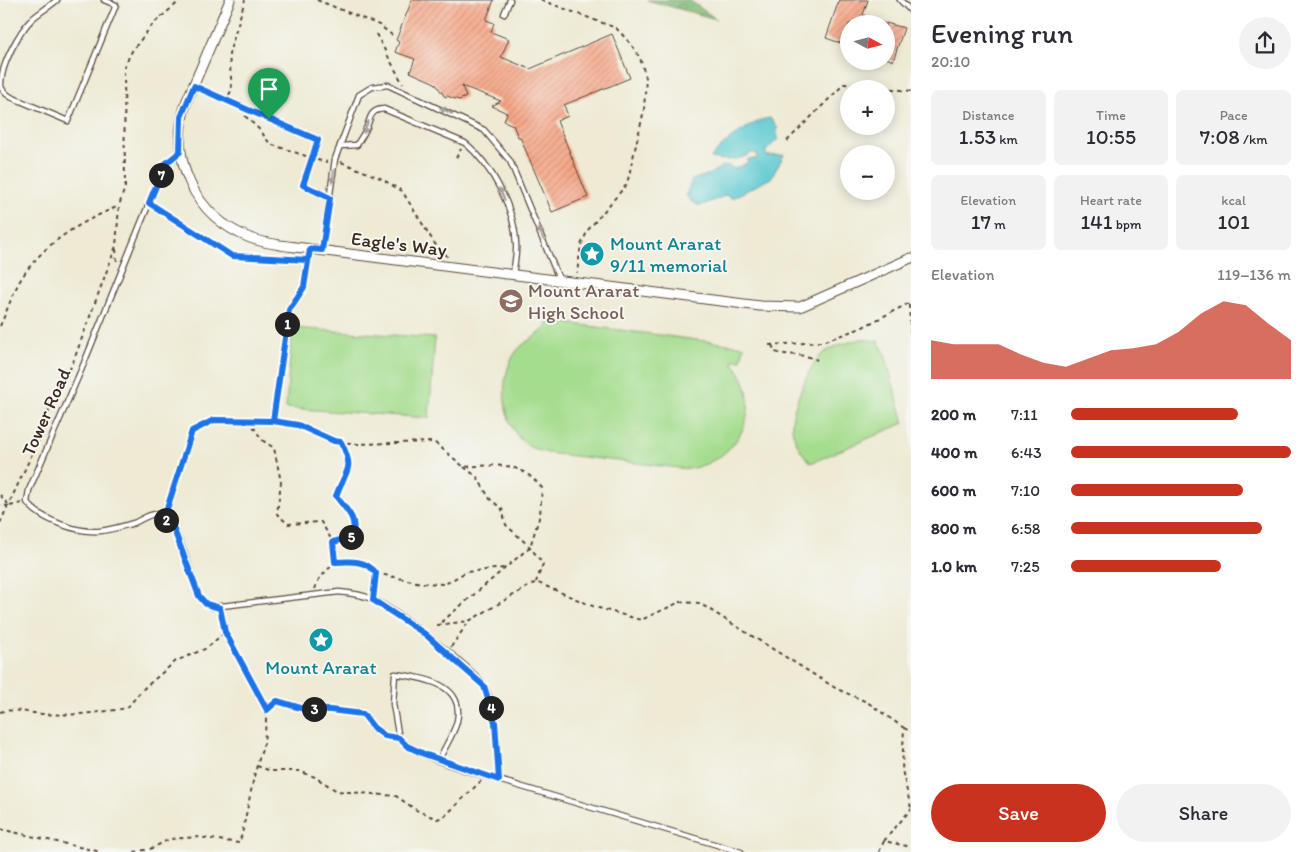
<!DOCTYPE html>
<html lang="en">
<head>
<meta charset="utf-8">
<style>
	:root { --surface:#fff; --page:#f2f2f3; --text:#2b2b33; --muted:#7c7c81; --accent:#c8321e }
	body { margin:0; font-family:Itim,sans-serif; background:var(--page); color:var(--text); height:100vh; display:flex; flex-direction:column; font-size:19px; white-space:nowrap }
	* { box-sizing:border-box; margin:0 }
	p { font-size:16px; color:var(--muted) }
	.icon { flex:none; width:28px; height:28px; fill:none; stroke:currentColor; stroke-width:2; stroke-linecap:round; stroke-linejoin:round }
	.map { position:relative; flex:1; overflow:hidden }
	.sheet { display:flex; flex-direction:column; background:var(--surface); width:400px }
	.sheet>* { flex:none }
	.needle { width:32px; rotate:97deg }
	.tools { position:absolute; left:840px; top:15px; display:grid; gap:10px }
	.tools a { display:grid; place-items:center; width:55px; height:55px; border-radius:50%; background:var(--surface); box-shadow:0 2px 12px #0003; font-size:25px }
	.pin { position:absolute; display:grid; place-items:center; width:42px; height:42px; color:#fff; margin:-51px -21px; border-radius:50% 50% 50% 0; rotate:-45deg; box-shadow:0 0 5px #0007 }
	.pin .icon { rotate:45deg }
	.km { position:absolute; width:25px; height:25px; margin:-12px; border-radius:50%; background:#222; color:#fff; font-size:14px; line-height:25px; text-align:center }
	.round { display:grid; place-items:center; flex:none; width:52px; height:52px; border-radius:26px; background:var(--page) }
	.headline { display:flex; align-items:center; justify-content:space-between; height:85px; padding:0 20px }
	h1 { font-size:28px; font-weight:600; line-height:38px }
	.figures { display:grid; grid-template-columns:repeat(3,1fr); gap:8px; height:85px; padding:5px 20px }
	.figures div { display:grid; align-content:center; border-radius:8px; background:var(--page); text-align:center }
	.figures b { font-size:21px; font-weight:600 }
	.figures small { font-size:14px; font-weight:400 }
	.figures p { font-size:14px }
	.chart { height:140px; padding:10px 20px }
	.chart p { display:flex; justify-content:space-between }
	.chart svg { width:100%; height:90px; margin-top:5px; fill:var(--accent); opacity:.7 }
	.button { display:flex; gap:10px; margin-top:auto; padding:10px 20px }
	.button a { flex:1; height:58px; border-radius:30px; background:var(--accent); color:#fff; font-size:20px; font-weight:600; line-height:58px; text-align:center }
	.button a+a { background:var(--page); color:var(--text) }
	ul { padding:0 20px; list-style:none; font-size:16px }
	li { display:grid; grid-template-columns:80px 60px 1fr; align-items:center; height:38px }
	li i { height:12px; border-radius:6px; background:var(--accent) }
	main { display:flex; flex:1; min-height:0 }
	.map>svg:first-child { display:block }
	.forest { fill:url(#forest-crowns); stroke:#60734c }
	.pitch { fill:#a5dd8e; stroke:#708456 }
	.water { fill:#5dcad2; stroke:#4c7a78 }
	.building { fill:url(#building-hatch) }
	.lines { fill:none; stroke-linecap:round; stroke-linejoin:round }
	.service-casing { stroke:#564739; stroke-width:7 }
	.minor-casing { stroke:#564739; stroke-width:11 }
	.path { stroke:#564739; stroke-width:2; stroke-dasharray:4 4; stroke-linecap:butt }
	.service { stroke:#fff; stroke-width:4.5 }
	.minor { stroke:#fff; stroke-width:9 }
	.oneway { fill:#a79f9a }
	.route-casing { stroke:#fff; stroke-width:10 }
	.route { stroke:#1a73e8; stroke-width:6 }
	.labels { text-anchor:middle; dominant-baseline:central; stroke-width:4; stroke-linejoin:round; paint-order:stroke }
	.culture-label { font-size:19px; fill:#0d838f; stroke:#f6f6f2; text-anchor:start }
	.street-label { font-size:19px; fill:#3b2a1e; stroke:#f6f6f2 }
	.education-label { font-size:19px; fill:#785e54; stroke:#f6f6f2; text-anchor:start }
</style>
</head>
<body>
<main>
<div class="map">
<svg width="911" height="852" viewBox="0 0 911 852">
	<defs>
		<pattern id="forest-crowns" width="20" height="18" patternUnits="userSpaceOnUse" patternTransform="scale(1.25)"><rect width="20" height="18" fill="#84bc79"/><path d="M2 6a3 3 0 1 1 6 0M12 15a3 3 0 1 1 6 0" fill="none" stroke="#6d9963"/></pattern>
		<pattern id="building-hatch" width="6" height="6" patternUnits="userSpaceOnUse" patternTransform="scale(1.25)"><rect width="6" height="6" fill="#f7a585"/><path d="M-1 1l2-2M0 6l6-6M5 7l2-2" fill="none" stroke="#c9876c"/></pattern>
	</defs>
	<rect width="100%" height="100%" fill="#f6f6f2"/>
	<filter id="ink" filterUnits="userSpaceOnUse"><feTurbulence type="fractalNoise" baseFrequency=".02" numOctaves="2"/><feDisplacementMap in="SourceGraphic" scale="10" xChannelSelector="R" yChannelSelector="G"/><feConvolveMatrix kernelMatrix="1 2 1 2 8 2 1 2 1" color-interpolation-filters="sRGB"/></filter>
	<filter id="wash" filterUnits="userSpaceOnUse"><feTurbulence type="fractalNoise" baseFrequency=".0096" numOctaves="4" result="noise"/><feDisplacementMap in="SourceGraphic" scale="20" xChannelSelector="R" yChannelSelector="G"/><feGaussianBlur stdDeviation="1.12" result="paint"/><feColorMatrix in="noise" values="0 0 0 0 0 0 0 0 0 0 0 0 0 0 0 0 0 1.4 0 .05"/><feComposite in="paint" operator="in"/></filter>
	<g filter="url(#wash)">
		<rect width="100%" height="100%" fill="#eeead4"/>
		<polygon class="forest" points="647,0 689,0 716,19"/>
		<g class="pitch">
			<path d="M550,321L744,346L741,360H734L733,363C768,406 739,461 688,469L548,453C538,450 528,448 521,440C501,419 499,375 516,352C525,339 544,335 550,321Z"/>
			<polygon points="292,328 435,338 429,418 286,408"/>
			<path d="M861,339L878,341L884,351L904,423L811,463C801,453 791,437 792,422C793,407 809,367 819,357C830,346 846,343 861,339Z"/>
		</g>
		<path class="water" d="M770,118L777,127L778,139L766,151V156L784,155L771,178L732,198L726,195L700,206L692,202L686,195L692,180L710,174L723,166H730L734,169L747,163L748,159H757V153H751C740,161 725,161 711,158C721,144 753,120 770,118Z"/>
		<g id="blocks">
			<g class="building">
				<polygon points="412,0 494,0 486,20 494,23 491,32 509,39 501,57 530,69 612,34 630,78 564,105 568,116 557,121 588,197 552,212 520,137 518,137 513,125 504,121 507,113 492,106 501,101 462,86 466,97 459,100 447,96 445,97 435,83 410,72 415,59 395,52 399,42 396,40"/>
				<polygon points="839,0 868,0 863,15 885,24 849,24 849,46 826,38"/>
				<polygon points="886,23 904,28 893,61 886,58"/>
			</g>
		</g>
	</g>
	<g filter="url(#ink)">
		<use href="#blocks" fill-opacity="0" stroke="#564739" stroke-width="1"/>
		<g class="lines">
			<defs>
				<g id="service">
					<path d="M57,0C49,7 40,12 32,19C19,32 0,66 1,86C2,91 6,94 11,97L68,121L116,5L104,0"/>
					<polyline points="900,0 911,11"/>
					<polyline points="504,14 510,0"/>
					<polyline points="194,86 318,140 303,185 330,198"/>
					<path d="M340,146L357,145C359,140 363,136 365,131C371,120 368,110 384,109L465,143C491,164 515,209 516,244C517,254 514,265 513,275"/>
					<path d="M180,152L165,164L82,368L29,490L27,502C40,520 78,533 100,531C111,530 123,526 134,523C141,520 147,515 155,514C160,514 165,518 168,521C179,531 193,580 199,596L206,604L213,607L339,592C350,593 361,594 372,599C394,609 472,667 484,686C498,709 497,753 499,780"/>
					<polyline points="322,250 335,159 359,95 372,87 388,85 484,130 510,161 559,279"/>
					<path d="M439,760C444,748 455,732 457,721C465,683 423,678 395,674L393,704L399,739C424,761 485,776 519,786C593,808 667,830 741,852"/>
				</g>
				<path id="minor" d="M230,0L186,103C168,159 194,216 250,238C268,245 291,246 310,249L760,306L800,307L911,258"/>
			</defs>
			<use href="#service" class="service-casing"/>
			<use href="#minor" class="minor-casing"/>
			<g class="path">
				<polyline points="317,0 379,25 392,35"/>
				<polyline points="541,0 616,28 631,44 640,58 646,78 644,110 627,184 588,230 581,245 577,273"/>
				<polyline points="376,34 403,84"/>
				<polyline points="229,95 232,89 229,54 245,0"/>
				<polyline points="245,116 260,130 270,144 306,156"/>
				<polyline points="787,141 844,84 911,91"/>
				<polyline points="456,158 461,149"/>
				<polyline points="317,160 327,162"/>
				<polyline points="341,162 380,178 402,191 435,244 449,258"/>
				<polyline points="156,207 232,256 309,260"/>
				<polyline points="116,249 117,264"/>
				<path d="M309,257L304,287L289,310L273,421L298,425L334,441L357,444L434,442L464,467C497,465 519,460 542,488L540,515L530,547L438,625L469,621L536,582L595,607L641,620L680,602L699,603L837,689L867,702L904,728L902,770L911,808"/>
				<polyline points="909,305 911,339"/>
				<path d="M0,326C8,309 14,288 25,273C48,240 83,221 119,206"/>
				<polyline points="769,345 822,342 861,328 911,302"/>
				<path d="M772,345L775,352C789,356 803,353 817,360"/>
				<polyline points="249,420 262,440 274,448 281,482 277,514 288,524 321,522 333,542 335,562"/>
				<polyline points="464,467 477,477 490,499 502,509 506,525 530,547 543,564 536,582"/>
				<polyline points="0,495 10,506 0,505"/>
				<polyline points="10,506 22,503"/>
				<polyline points="166,511 192,431 214,420 273,421"/>
				<polyline points="0,523 45,426 50,406 72,365 116,246 119,206 125,187 124,67 132,51 153,24 181,0"/>
				<path d="M333,542L352,537C358,518 347,511 336,496C345,469 356,472 341,442"/>
				<polyline points="376,573 421,583 445,584 466,572 504,568"/>
				<path d="M315,589L319,579L335,562C352,561 365,560 376,573L374,594"/>
				<polyline points="451,647 469,621"/>
				<path d="M267,710L277,701L305,709L330,710L363,714C375,723 375,734 392,737"/>
				<path d="M0,712C14,708 28,713 42,714C71,716 98,713 127,708L142,690L176,661L207,648L225,632"/>
				<polyline points="904,728 911,732"/>
				<polyline points="257,766 271,771 299,771 315,777 337,791 396,796 418,811 437,819 444,817 481,781"/>
				<polyline points="0,829 101,852"/>
				<polyline points="884,841 911,809"/>
				<polyline points="134,852 150,849 170,839 198,837 239,843 242,834 255,772 264,743 267,710 225,632 221,612"/>
				<polyline points="879,852 884,841 911,847"/>
			</g>
			<use href="#service" class="service"/>
			<use href="#minor" class="minor"/>
		</g>
		<defs><path id="oneway-solid" d="M-6-.8H1V-3.2L6.5 0L1 3.2V.8H-6Z" transform="scale(1.25)"/></defs>
		<g class="oneway">
			<use href="#oneway-solid" transform="translate(446 111) rotate(-154)"/>
			<use href="#oneway-solid" transform="translate(366 127) rotate(112)"/>
			<use href="#oneway-solid" transform="translate(333 176) rotate(98)"/>
			<use href="#oneway-solid" transform="translate(502 194) rotate(-115)"/>
			<use href="#oneway-solid" transform="translate(541 234) rotate(-112)"/>
		</g>
	</g>
	<g class="lines" filter="url(#ink)">
		<defs>
			<path id="route" d="M269,119L318,140L303,185L330,198L322,250L310,249L304,287L289,310L273,421L214,420L192,431L164,518L173,527L199,596L206,604L220,608L225,632L267,710L277,701L304,709L330,710L363,714L374,728L385,736L399,738L407,746L424,754L499,780L495,722L484,686L425,634L373,600L376,573C365,560 352,561 335,562L333,542L352,537C358,518 347,511 336,496C345,469 356,472 341,442L334,441L298,425L273,421L289,310L304,287L308,260L232,256L149,203L165,164L180,152L181,117L194,86L269,119"/>
		</defs>
		<use href="#route" class="route-casing"/>
		<use href="#route" class="route"/>
	</g>
	<defs>
		<symbol id="sight-disc" viewBox="-11 -11 22 22"><circle r="9.5" fill="#0f9aa8" stroke="#f6f6f2"/><path d="M0-6L1.8-2.2L6-1.7L2.9 1.2L3.7 5.4L0 3.3L-3.7 5.4L-2.9 1.2L-6-1.7L-1.8-2.2Z" fill="#fff"/></symbol>
		<symbol id="school-disc" viewBox="-11 -11 22 22"><circle r="9.5" fill="#8d6e63" stroke="#f6f6f2"/><path d="M0-5L7-2L0 1L-7-2ZM-4 1L0 2.5L4 1V4Q0 6-4 4Z" fill="#fff"/></symbol>
	</defs>
	<g fill-rule="evenodd">
		<use href="#sight-disc" x="578" y="240" width="28" height="28"/>
		<use href="#school-disc" x="497" y="287" width="28" height="28"/>
		<use href="#sight-disc" x="307" y="626" width="28" height="28"/>
	</g>
	<g class="labels">
		<g class="culture-label">
			<text x="610" y="243">Mount Ararat<tspan x="610" dy="22">9/11 memorial</tspan></text>
			<text x="321" y="667" text-anchor="middle">Mount Ararat</text>
		</g>
		<g class="street-label">
			<text transform="translate(399 244) rotate(7)">Eagle's Way</text>
			<text transform="translate(46 412) rotate(-66)">Tower Road</text>
		</g>
		<g class="education-label">
			<text x="528" y="290">Mount Ararat<tspan x="528" dy="22">High School</tspan></text>
		</g>
	</g>
</svg>
<div class="tools">
<a><svg class="needle" viewBox="-14 -14 28 28"><path d="M0-13l5 13h-10z" fill="#e53935"/><path d="M0 13l5-13h-10z" fill="#7c7c81"/></svg></a>
<a>+</a>
<a>−</a>
</div>
<div class="pin" style="left:269px;top:119px;background:#1e9e55"><svg class="icon" aria-label="arrive" viewBox="0 0 24 24"><path d="M6 21V4h12l-3 4 3 4H6"/></svg></div>
<b class="km" style="left:287px;top:324px">1</b>
<b class="km" style="left:166px;top:520px">2</b>
<b class="km" style="left:314px;top:709px">3</b>
<b class="km" style="left:491px;top:708px">4</b>
<b class="km" style="left:351px;top:537px">5</b>
<b class="km" style="left:161px;top:175px">7</b>
</div>
<section class="sheet">
<div class="headline"><div><h1>Evening run</h1><p>20:10</p></div><a class="round"><svg class="icon" aria-label="share" viewBox="0 0 24 24"><path d="M12 15V3M7 8l5-5 5 5M5 13v7h14v-7"/></svg></a></div>
<div class="figures">
<div><p>Distance</p><b>1.53<small> km</small></b></div>
<div><p>Time</p><b>10:55</b></div>
<div><p>Pace</p><b>7:08<small> /km</small></b></div>
</div>
<div class="figures">
<div><p>Elevation</p><b>17<small> m</small></b></div>
<div><p>Heart rate</p><b>141<small> bpm</small></b></div>
<div><p>kcal</p><b>101</b></div>
</div>
<div class="chart"><p><span>Elevation</span>119–136 m</p>
<svg viewBox="0 0 160 44" preserveAspectRatio="none"><path d="M0 44V25L10 27L20 27L30 27L40 32L50 36L60 38L70 34L80 30L90 29L100 27L110 21L120 12L130 6L140 8L150 17L160 25V44z"/></svg>
</div>
<ul>
<li><b>200 m</b>7:11<i style="width:76%"></i></li>
<li><b>400 m</b>6:43<i style="width:100%"></i></li>
<li><b>600 m</b>7:10<i style="width:78%"></i></li>
<li><b>800 m</b>6:58<i style="width:87%"></i></li>
<li><b>1.0 km</b>7:25<i style="width:68%"></i></li>
</ul>
<div class="button"><a>Save</a><a>Share</a></div>
</section>
</main>
</body>
</html>
